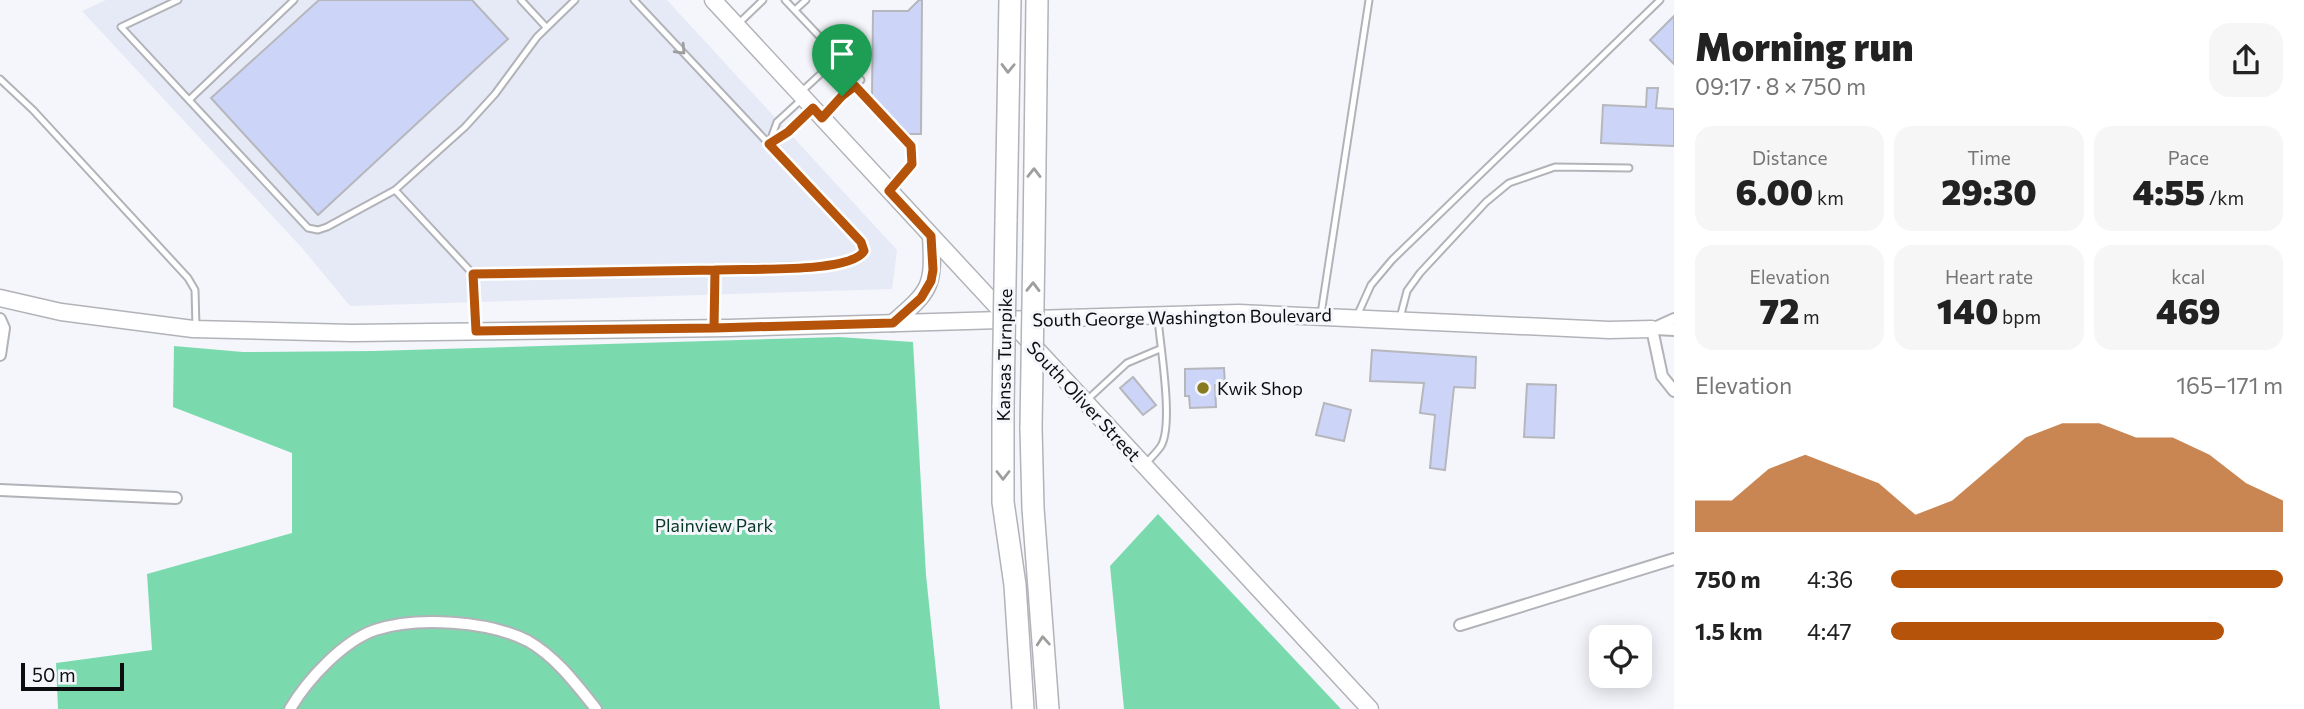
<!DOCTYPE html>
<html lang="en">
<head>
<meta charset="utf-8">
<style>
	:root { --surface:#fff; --page:#f6f6f6; --text:#222; --muted:#767676; --accent:#b45309 }
	body { margin:0; font-family:Commissioner,sans-serif; background:var(--page); color:var(--text); height:100vh; display:flex; flex-direction:column; font-size:26px; white-space:nowrap }
	* { box-sizing:border-box; margin:0 }
	p { font-size:23px; color:var(--muted) }
	.icon { flex:none; width:38px; height:38px; fill:none; stroke:currentColor; stroke-width:2; stroke-linecap:round; stroke-linejoin:round }
	.map { position:relative; flex:1; overflow:hidden }
	.panel { display:flex; flex-direction:column; background:var(--surface); width:630px }
	.panel>* { flex:none }
	.controls { position:absolute; left:1589px; top:625px; display:grid; gap:14px }
	.controls a { display:grid; place-items:center; width:63px; height:63px; border-radius:14px; background:var(--surface); box-shadow:0 4px 18px #0003; font-size:35px }
	.scale { position:absolute; left:21px; bottom:18px; width:103px; box-sizing:border-box; padding-left:7px; border:4px solid #0c0d0e; border-top:0; font-size:19px; line-height:24px; white-space:nowrap; color:#0c0d0e; -webkit-text-stroke:5px #f5f6fb; paint-order:stroke }
	.pin { position:absolute; display:grid; place-items:center; width:60px; height:60px; color:#fff; margin:-72px -30px; border-radius:50% 50% 50% 0; rotate:-45deg; box-shadow:0 0 7px #0007 }
	.pin .icon { rotate:45deg }
	.round { display:grid; place-items:center; flex:none; width:74px; height:74px; border-radius:21px; background:var(--page) }
	.head { display:flex; align-items:center; justify-content:space-between; height:119px; padding:0 21px }
	h1 { font-size:38px; font-weight:800; line-height:52px }
	.stats { display:grid; grid-template-columns:repeat(3,1fr); gap:10px; height:119px; padding:7px 21px }
	.stats div { display:grid; align-content:center; border-radius:18px; background:var(--page); text-align:center }
	.stats b { font-size:35px; font-weight:800 }
	.stats small { font-size:19px; font-weight:400 }
	.stats p { font-size:19px }
	.chart { height:196px; padding:14px 21px }
	.chart p { display:flex; justify-content:space-between }
	.chart svg { width:100%; height:126px; margin-top:7px; fill:var(--accent); opacity:.7 }
	ul { padding:0 21px; list-style:none; font-size:23px }
	li { display:grid; grid-template-columns:112px 84px 1fr; align-items:center; height:52px }
	li i { height:18px; border-radius:9px; background:var(--accent) }
	main { display:flex; flex:1; min-height:0 }
	.map>svg:first-child { display:block }
	.built { fill:#e6eaf6 }
	.green { fill:#7adaae }
	.building { fill:#ccd5f7; stroke:#b6b7bc; stroke-width:2 }
	.lines { fill:none; stroke-linecap:round; stroke-linejoin:round }
	.lane-casing { stroke:#b2b3b8; stroke-width:9 }
	.street-casing { stroke:#b2b3b8; stroke-width:14 }
	.secondary-casing { stroke:#b2b3b8; stroke-width:19 }
	.highway-casing { stroke:#b2b3b8; stroke-width:24 }
	.lane { stroke:#fff; stroke-width:5 }
	.street { stroke:#fff; stroke-width:10 }
	.secondary { stroke:#fff; stroke-width:16 }
	.highway { stroke:#fff; stroke-width:21 }
	.highway-bridge-casing { stroke:#b2b3b8; stroke-width:24; stroke-linecap:butt }
	.highway-bridge { stroke:#fff; stroke-width:21 }
	.oneway { stroke:#9e9e9f }
	.route-casing { stroke:#fff; stroke-width:14 }
	.route { stroke:#b45309; stroke-width:9 }
	.poi-dot { fill:#877a1f; stroke:#f5f6fb; stroke-width:2.5 }
	.labels { text-anchor:middle; dominant-baseline:central; stroke-width:6; stroke-linejoin:round; paint-order:stroke }
	.street-label { font-size:18px; fill:#0c0d0e; stroke:#f5f6fb }
	.poi-label { font-size:18px; fill:#0c0d0e; stroke:#f5f6fb; text-anchor:start }
	.park-label { font-size:18px; fill:#083825; stroke:#f5f6fb }
</style>
</head>
<body>
<main>
<div class="map">
<svg width="1674" height="709" viewBox="0 0 1674 709">
	<rect width="100%" height="100%" fill="#f5f6fb"/>
	<polygon class="built" points="106,0 667,0 897,250 892,289 350,306 302,248 82,11"/>
	<g class="green">
		<polygon points="839,337 913,342 926,575 940,709 58,709 56,663 152,650 147,574 292,533 292,453 173,407 174,346 243,352 373,351"/>
		<polygon points="1158,514 1341,709 1124,709 1110,566"/>
	</g>
	<g class="building">
		<polygon points="319,0 472,0 508,39 318,215 211,98"/>
		<polygon points="919,0 922,0 921,134 908,134 872,97 873,11 908,11"/>
		<polygon points="1674,16 1674,64 1650,40"/>
		<polygon points="1647,88 1658,88 1656,108 1674,109 1674,146 1601,143 1603,105 1646,107"/>
		<polygon points="1372,350 1476,357 1475,388 1454,387 1445,470 1430,468 1435,415 1420,413 1424,383 1370,381"/>
		<polygon points="1224,368 1225,385 1215,385 1216,407 1190,408 1189,396 1185,396 1185,369"/>
		<polygon points="1133,377 1156,405 1143,415 1120,388"/>
		<polygon points="1527,384 1556,385 1554,438 1524,437"/>
		<polygon points="1324,403 1351,410 1344,441 1316,435"/>
	</g>
	<g class="lines">
		<defs>
			<g id="lane">
				<polyline points="178,0 121,27 308,228 318,230 327,227 395,190"/>
				<polyline points="521,0 546,27"/>
				<polyline points="785,0 839,57 801,92"/>
				<polyline points="795,10 806,0"/>
				<polyline points="737,25 763,0"/>
				<polyline points="0,79 33,110 188,278 195,290 196,327"/>
				<polyline points="855,86 911,146 912,164 891,188"/>
				<polyline points="189,100 294,0"/>
				<polyline points="801,100 777,122 769,144 788,133 811,111"/>
				<polyline points="824,116 861,80 839,57"/>
				<polyline points="473,274 838,265 860,257 864,251 861,242 634,0"/>
				<polyline points="1321,314 1369,0"/>
				<polyline points="1357,316 1371,285 1392,260 1660,0"/>
				<polyline points="1400,318 1407,291 1420,273 1486,202 1509,183 1555,167 1629,168"/>
				<polyline points="714,325 715,269"/>
				<polyline points="476,328 473,274 395,190 465,127 495,94 537,37 575,0"/>
				<polyline points="1087,400 1127,363 1160,349"/>
				<path d="M1146,463C1151,458 1157,452 1161,446C1174,424 1160,346 1158,318"/>
			</g>
			<g id="street">
				<polyline points="0,319 4,328 0,355"/>
				<polyline points="1652,329 1662,376 1674,391"/>
				<polyline points="1652,329 1674,319"/>
				<polyline points="1655,329 1674,330"/>
				<polyline points="0,490 176,498"/>
				<polyline points="1460,625 1674,559"/>
				<path d="M290,709C307,680 343,641 375,630C417,616 489,621 528,641C556,657 576,684 596,709"/>
			</g>
			<g id="secondary">
				<polyline points="713,0 1370,709"/>
				<polyline points="0,298 61,312 193,329 352,333 728,328 1239,313 1609,330 1652,329"/>
				<path d="M893,323C931,290 934,287 931,236"/>
			</g>
			<g id="highway">
				<polyline points="1006,221 1010,0"/>
				<polyline points="1034,242 1037,0"/>
				<polyline points="1003,406 1003,502 1015,585 1023,709"/>
				<polyline points="1031,428 1033,508 1048,709"/>
			</g>
		</defs>
		<use href="#lane" class="lane-casing"/>
		<use href="#street" class="street-casing"/>
		<use href="#secondary" class="secondary-casing"/>
		<use href="#highway" class="highway-casing"/>
		<use href="#lane" class="lane"/>
		<use href="#street" class="street"/>
		<use href="#secondary" class="secondary"/>
		<use href="#highway" class="highway"/>
		<defs>
			<g id="highway-bridge">
				<polyline points="1003,406 1006,221"/>
				<polyline points="1031,428 1034,242"/>
			</g>
		</defs>
		<use href="#highway-bridge" class="highway-bridge-casing"/>
		<use href="#highway-bridge" class="highway-bridge"/>
	</g>
	<defs><path id="oneway-chevron" d="M-2-3.5L2.5 0L-2 3.5" fill="none" stroke-width="1.6" stroke-linecap="round" stroke-linejoin="round" transform="scale(1.75)"/></defs>
	<g class="oneway">
		<use href="#oneway-chevron" transform="translate(681 50) rotate(47)"/>
		<use href="#oneway-chevron" transform="translate(1008 68) rotate(91)"/>
		<use href="#oneway-chevron" transform="translate(1034 173) rotate(-89)"/>
		<use href="#oneway-chevron" transform="translate(1033 287) rotate(-89)"/>
		<use href="#oneway-chevron" transform="translate(1003 475) rotate(90)"/>
		<use href="#oneway-chevron" transform="translate(1043 641) rotate(-94)"/>
	</g>
	<g class="lines">
		<defs>
			<path id="route" d="M842,96L822,118L813,108L788,132L769,144L861,242L864,251C850,274 744,268 715,270L714,328L476,331L473,274L715,270L714,328L893,323L921,298L931,281L933,270L931,236L889,191L912,164L911,146L855,86L842,96"/>
		</defs>
		<use href="#route" class="route-casing"/>
		<use href="#route" class="route"/>
	</g>
	<circle class="poi-dot" cx="1203" cy="388" r="7"/>
	<g class="labels">
		<g class="street-label">
			<text transform="translate(1182 317) rotate(-1)">South George Washington Boulevard</text>
			<text transform="translate(1004 355) rotate(-89)">Kansas Turnpike</text>
			<text transform="translate(1084 401) rotate(47)">South Oliver Street</text>
		</g>
		<g class="poi-label">
			<text x="1217" y="388">Kwik Shop</text>
		</g>
		<g class="park-label">
			<text x="714" y="525">Plainview Park</text>
		</g>
	</g>
</svg>
<div class="controls">
<a><svg class="icon" aria-label="locate" viewBox="0 0 24 24"><circle cx="12" cy="12" r="6"/><path d="M12 2v4M12 18v4M2 12h4M18 12h4"/></svg></a>
</div>
<div class="scale">50 m</div>
<div class="pin" style="left:842px;top:96px;background:#1e9e55"><svg class="icon" aria-label="arrive" viewBox="0 0 24 24"><path d="M6 21V4h12l-3 4 3 4H6"/></svg></div>
</div>
<section class="panel">
<div class="head"><div><h1>Morning run</h1><p>09:17 · 8 × 750 m</p></div><a class="round"><svg class="icon" aria-label="share" viewBox="0 0 24 24"><path d="M12 15V3M7 8l5-5 5 5M5 13v7h14v-7"/></svg></a></div>
<div class="stats">
<div><p>Distance</p><b>6.00<small> km</small></b></div>
<div><p>Time</p><b>29:30</b></div>
<div><p>Pace</p><b>4:55<small> /km</small></b></div>
</div>
<div class="stats">
<div><p>Elevation</p><b>72<small> m</small></b></div>
<div><p>Heart rate</p><b>140<small> bpm</small></b></div>
<div><p>kcal</p><b>469</b></div>
</div>
<div class="chart"><p><span>Elevation</span>165–171 m</p>
<svg viewBox="0 0 160 44" preserveAspectRatio="none"><path d="M0 44V33L10 33L20 22L30 17L40 22L50 27L60 38L70 33L80 22L90 11L100 6L110 6L120 11L130 11L140 17L150 27L160 33V44z"/></svg>
</div>
<ul>
<li><b>750 m</b>4:36<i style="width:100%"></i></li>
<li><b>1.5 km</b>4:47<i style="width:85%"></i></li>
</ul>
</section>
</main>
</body>
</html>
